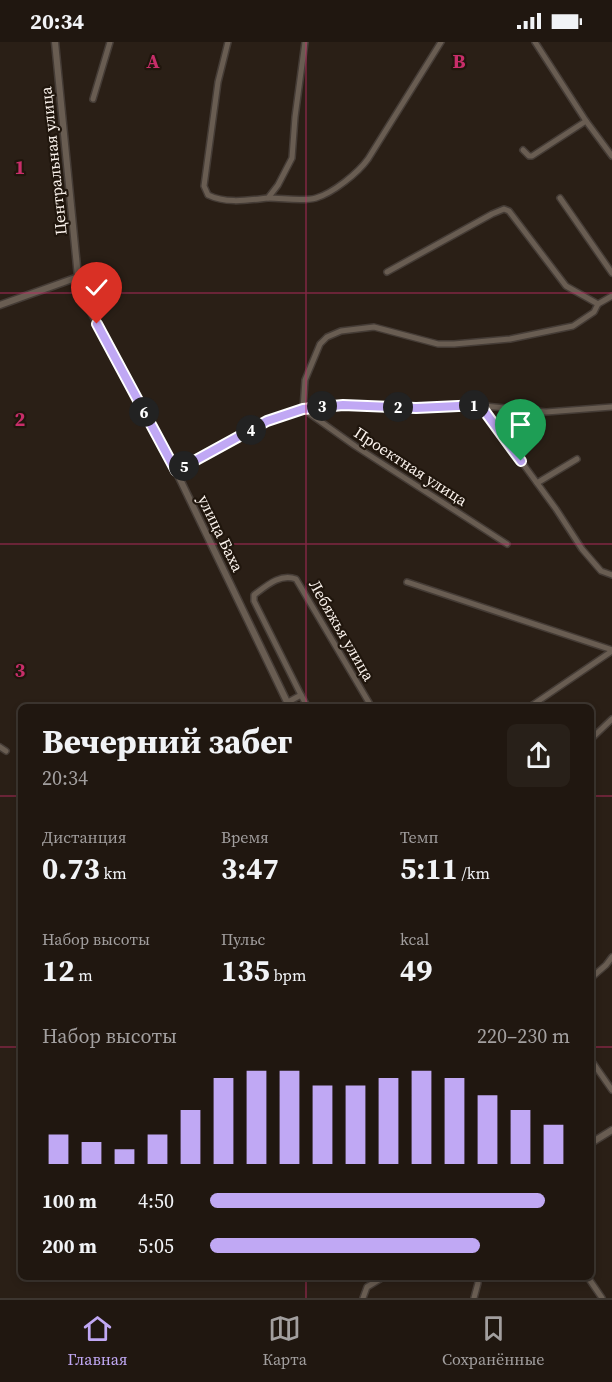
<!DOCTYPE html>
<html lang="ru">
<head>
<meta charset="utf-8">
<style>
	:root { --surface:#201710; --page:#282019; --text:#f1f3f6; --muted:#a29f9f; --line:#3d3630; --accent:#c0a8f4 }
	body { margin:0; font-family:"Source Serif 4",serif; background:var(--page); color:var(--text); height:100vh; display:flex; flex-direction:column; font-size:22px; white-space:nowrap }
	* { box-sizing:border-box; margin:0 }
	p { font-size:20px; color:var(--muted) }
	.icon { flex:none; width:33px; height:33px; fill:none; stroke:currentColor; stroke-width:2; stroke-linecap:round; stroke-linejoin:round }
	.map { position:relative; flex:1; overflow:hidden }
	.side { position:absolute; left:18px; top:662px; width:576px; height:576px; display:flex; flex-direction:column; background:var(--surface); border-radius:9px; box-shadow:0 3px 9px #0003,0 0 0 2px var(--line) }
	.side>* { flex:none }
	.pin { position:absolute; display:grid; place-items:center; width:51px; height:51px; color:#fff; margin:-62px -26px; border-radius:50% 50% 50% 0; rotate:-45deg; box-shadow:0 0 6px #0007 }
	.pin .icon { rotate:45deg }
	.km { position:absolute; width:30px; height:30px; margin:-15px; border-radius:50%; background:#222; color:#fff; font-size:16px; line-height:30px; text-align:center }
	.round { display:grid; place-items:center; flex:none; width:63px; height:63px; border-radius:9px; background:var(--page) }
	.overview { display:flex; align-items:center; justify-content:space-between; height:102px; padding:0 24px }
	h1 { font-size:33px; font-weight:700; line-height:45px }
	.stats { display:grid; grid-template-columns:repeat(3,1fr); gap:9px; height:102px; padding:6px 24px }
	.stats div { display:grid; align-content:center }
	.stats b { font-size:30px; font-weight:700 }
	.stats small { font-size:16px; font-weight:400 }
	.stats p { font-size:16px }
	.chart { height:168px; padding:12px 24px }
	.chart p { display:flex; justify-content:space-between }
	.chart svg { width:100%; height:108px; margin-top:6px; stroke:var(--accent); stroke-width:6 }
	ul { padding:0 24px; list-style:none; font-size:20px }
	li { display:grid; grid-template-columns:96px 72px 1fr; align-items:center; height:45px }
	li i { height:15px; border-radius:8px; background:var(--accent) }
	.status { display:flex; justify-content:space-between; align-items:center; height:42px; padding:0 30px; background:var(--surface); direction:ltr }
	.status svg { height:16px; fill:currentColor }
	.tabs { display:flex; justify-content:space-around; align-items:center; height:84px; border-top:2px solid var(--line); background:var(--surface); font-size:16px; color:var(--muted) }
	.tabs a { display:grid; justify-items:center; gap:3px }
	.tabs .active { color:var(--accent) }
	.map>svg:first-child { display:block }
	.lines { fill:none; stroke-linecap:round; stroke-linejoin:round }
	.minor-casing { stroke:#453c36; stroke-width:8 }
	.tertiary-casing { stroke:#453c36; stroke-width:9 }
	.minor { stroke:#695d52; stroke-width:5 }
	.tertiary { stroke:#695d52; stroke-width:6 }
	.route-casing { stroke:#fff; stroke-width:12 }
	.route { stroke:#c0a8f4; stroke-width:8 }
	.grid { fill:none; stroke:#c82e6a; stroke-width:1.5; stroke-opacity:0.55 }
	.labels { text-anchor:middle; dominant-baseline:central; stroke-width:4.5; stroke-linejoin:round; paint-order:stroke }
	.street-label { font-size:16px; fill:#fbf3ed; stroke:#20160d }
	.grid-label { font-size:20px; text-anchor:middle; font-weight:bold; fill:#c82e6a; stroke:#20160d; stroke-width:4.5; stroke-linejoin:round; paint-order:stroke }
</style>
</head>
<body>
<div class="status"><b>20:34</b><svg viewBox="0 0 49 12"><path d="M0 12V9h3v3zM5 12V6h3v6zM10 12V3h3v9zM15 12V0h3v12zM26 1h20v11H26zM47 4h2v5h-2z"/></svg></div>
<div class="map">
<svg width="612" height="1256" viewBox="0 0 612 1256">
	<rect width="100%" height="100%" fill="#2a1f16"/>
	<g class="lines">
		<defs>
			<g id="minor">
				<path d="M228,0L218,40L204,144L208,153C226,162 249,158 268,156L278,143L292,116L295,75L305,0"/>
				<polyline points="535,0 586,79 612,114"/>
				<polyline points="93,57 110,0"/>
				<polyline points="523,108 529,114 532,114 586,79"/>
				<path d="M268,156C283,156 302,160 316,156C333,151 358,131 368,117L441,0"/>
				<polyline points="560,156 612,231"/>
				<polyline points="387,230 492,172 504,167 509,169 566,244 598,262 612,254"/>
				<polyline points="480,363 556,467 582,507 601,529 612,533"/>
				<polyline points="176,429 267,379 303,367 322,364 416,366 464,362 546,370 612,365"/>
				<polyline points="537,441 577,417"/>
				<polyline points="507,502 355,404 303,367 305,338 320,302 327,295 341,289 374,285 438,302 454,302 510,297 573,284 594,270 598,262"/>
				<polyline points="407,540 612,608"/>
				<polyline points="301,653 307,664"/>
				<path d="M288,660L301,653L254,559V553C266,544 280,531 296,537L371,664"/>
				<polyline points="531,664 612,609"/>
				<polyline points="591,697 612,677"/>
				<polyline points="0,705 6,709"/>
				<polyline points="591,936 606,923 612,915"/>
				<polyline points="591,1018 612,1048"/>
				<polyline points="587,1234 602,1256"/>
				<polyline points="363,1256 367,1245 385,1234"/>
				<polyline points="474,1256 478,1241 477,1234"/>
			</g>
			<g id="tertiary">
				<polyline points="55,0 78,235 84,257 176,429 289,664"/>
				<polyline points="0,263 78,235"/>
				<polyline points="591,1101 612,1088"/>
			</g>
		</defs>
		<use href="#minor" class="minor-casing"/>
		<use href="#tertiary" class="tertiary-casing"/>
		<use href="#minor" class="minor"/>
		<use href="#tertiary" class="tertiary"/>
	</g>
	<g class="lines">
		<defs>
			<polyline id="route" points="97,282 176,429 267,379 303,367 343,363 416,366 480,363 521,419"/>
		</defs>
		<use href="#route" class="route-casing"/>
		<use href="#route" class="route"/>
	</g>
	<path class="grid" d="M306,0V664M0,251H612M0,502H612M0,754H21M591,754H612M0,1005H21M591,1005H612M306,1234V1256"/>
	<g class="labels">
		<g class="street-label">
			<text transform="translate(53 119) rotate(-96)">Центральная улица</text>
			<text transform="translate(411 424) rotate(33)">Проектная улица</text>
			<text transform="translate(221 491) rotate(64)">улица Баха</text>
			<text transform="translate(342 588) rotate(60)">Лебяжья улица</text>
		</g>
	</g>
	<g class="grid-label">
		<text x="153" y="26">A</text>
		<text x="459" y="26">B</text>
		<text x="20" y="132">1</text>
		<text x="20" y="384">2</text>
		<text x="20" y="635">3</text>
	</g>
</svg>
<div class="pin" style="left:521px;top:419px;background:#1e9e55"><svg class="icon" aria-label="arrive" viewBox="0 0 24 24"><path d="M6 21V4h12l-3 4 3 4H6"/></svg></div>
<div class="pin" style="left:97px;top:282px;background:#d93025"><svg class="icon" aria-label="check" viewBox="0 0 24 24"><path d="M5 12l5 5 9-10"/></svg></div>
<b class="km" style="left:474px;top:363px">1</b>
<b class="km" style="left:398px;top:365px">2</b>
<b class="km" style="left:322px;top:364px">3</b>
<b class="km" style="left:251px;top:388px">4</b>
<b class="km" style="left:184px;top:424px">5</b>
<b class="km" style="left:144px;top:370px">6</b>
<section class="side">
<div class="overview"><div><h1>Вечерний забег</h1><p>20:34</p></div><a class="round"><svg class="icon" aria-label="share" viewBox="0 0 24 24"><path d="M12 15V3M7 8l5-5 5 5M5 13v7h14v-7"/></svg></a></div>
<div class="stats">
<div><p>Дистанция</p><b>0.73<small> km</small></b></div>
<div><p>Время</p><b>3:47</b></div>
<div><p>Темп</p><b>5:11<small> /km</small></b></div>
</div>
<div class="stats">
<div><p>Набор высоты</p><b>12<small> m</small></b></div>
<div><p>Пульс</p><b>135<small> bpm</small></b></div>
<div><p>kcal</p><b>49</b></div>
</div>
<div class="chart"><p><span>Набор высоты</span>220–230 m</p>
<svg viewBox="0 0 160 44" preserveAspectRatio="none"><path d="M5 44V32M15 44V35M25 44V38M35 44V32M45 44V22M55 44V9M65 44V6M75 44V6M85 44V12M95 44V12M105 44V9M115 44V6M125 44V9M135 44V16M145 44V22M155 44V28"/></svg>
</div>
<ul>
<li><b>100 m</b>4:50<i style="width:93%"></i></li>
<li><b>200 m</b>5:05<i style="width:75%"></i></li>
</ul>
</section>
</div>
<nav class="tabs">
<a class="active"><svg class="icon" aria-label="home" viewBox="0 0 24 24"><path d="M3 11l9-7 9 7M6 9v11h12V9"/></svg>Главная</a>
<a><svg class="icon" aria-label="map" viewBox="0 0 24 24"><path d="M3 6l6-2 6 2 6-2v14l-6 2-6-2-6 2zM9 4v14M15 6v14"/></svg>Карта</a>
<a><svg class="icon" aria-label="saved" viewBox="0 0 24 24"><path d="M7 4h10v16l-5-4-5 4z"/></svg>Сохранённые</a>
</nav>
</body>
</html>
